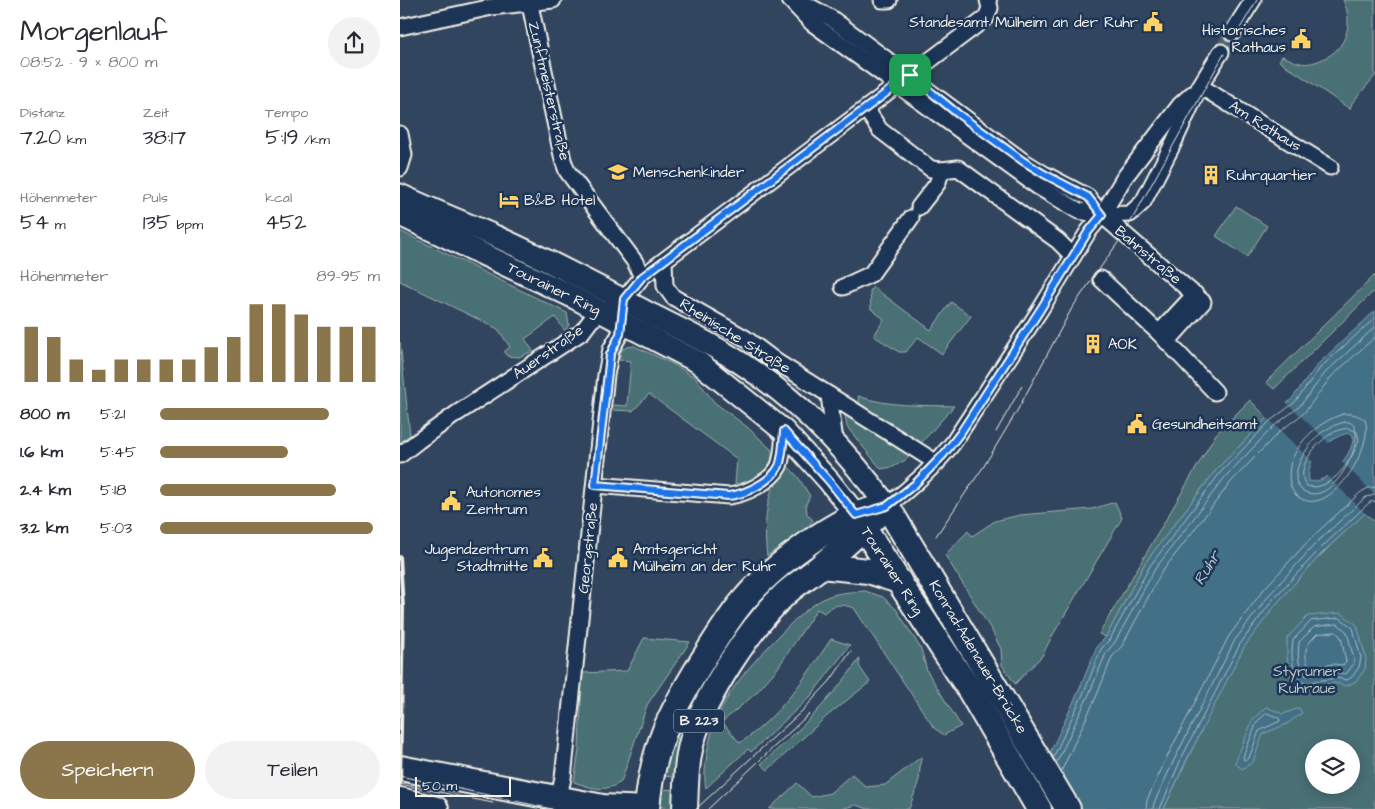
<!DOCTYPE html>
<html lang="de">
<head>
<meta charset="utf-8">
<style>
	:root { --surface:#fff; --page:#f2f2f3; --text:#2b2b33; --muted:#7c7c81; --accent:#8a764a }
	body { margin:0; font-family:"Architects Daughter",sans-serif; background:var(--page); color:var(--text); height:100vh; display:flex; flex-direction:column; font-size:19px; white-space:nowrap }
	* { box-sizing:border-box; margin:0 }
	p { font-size:16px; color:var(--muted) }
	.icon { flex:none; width:28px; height:28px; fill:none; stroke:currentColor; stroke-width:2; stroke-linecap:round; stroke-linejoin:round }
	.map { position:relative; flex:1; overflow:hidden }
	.side { display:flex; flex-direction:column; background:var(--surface); width:400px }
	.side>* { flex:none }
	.tools { position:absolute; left:905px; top:739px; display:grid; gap:10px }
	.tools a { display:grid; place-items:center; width:55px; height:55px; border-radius:50%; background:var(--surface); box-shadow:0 2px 12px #0003; font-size:25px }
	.scale { position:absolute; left:15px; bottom:12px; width:96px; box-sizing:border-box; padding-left:5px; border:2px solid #f4f1e8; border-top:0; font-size:14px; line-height:18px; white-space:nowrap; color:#f4f1e8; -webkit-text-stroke:4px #1d3557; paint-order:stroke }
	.pin { position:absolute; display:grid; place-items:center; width:42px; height:42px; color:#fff; margin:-21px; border-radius:10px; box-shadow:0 2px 8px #0006 }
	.round { display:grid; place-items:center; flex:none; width:52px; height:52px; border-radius:26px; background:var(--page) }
	.head { display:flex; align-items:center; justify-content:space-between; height:85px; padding:0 20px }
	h1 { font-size:28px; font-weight:600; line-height:38px }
	.stats { display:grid; grid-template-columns:repeat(3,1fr); gap:8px; height:85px; padding:5px 20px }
	.stats div { display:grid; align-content:center }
	.stats b { font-size:21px; font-weight:600 }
	.stats small { font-size:14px; font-weight:400 }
	.stats p { font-size:14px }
	.chart { height:140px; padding:10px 20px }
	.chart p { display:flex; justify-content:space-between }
	.chart svg { width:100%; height:90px; margin-top:5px; stroke:var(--accent); stroke-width:6 }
	.button { display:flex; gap:10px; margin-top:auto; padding:10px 20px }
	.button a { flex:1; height:58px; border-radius:30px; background:var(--accent); color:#fff; font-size:20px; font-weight:600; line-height:58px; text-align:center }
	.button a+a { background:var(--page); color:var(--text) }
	ul { padding:0 20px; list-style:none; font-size:16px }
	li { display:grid; grid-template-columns:80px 60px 1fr; align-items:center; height:38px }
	li i { height:12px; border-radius:6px; background:var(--accent) }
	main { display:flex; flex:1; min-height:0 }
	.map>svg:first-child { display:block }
	.green { fill:#487074; stroke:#9eb0ae; fill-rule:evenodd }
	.water { fill:#426f87; stroke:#89a3ae; fill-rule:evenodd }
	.pier { fill:#32455e }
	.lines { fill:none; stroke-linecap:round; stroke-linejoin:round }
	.shore { stroke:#adbdc1; stroke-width:1 }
	.minor-tunnel { stroke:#4f5f73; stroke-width:15; stroke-dasharray:15 8; stroke-linecap:butt }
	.minor-casing { stroke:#f4f1e8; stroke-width:19 }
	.secondary-casing { stroke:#f4f1e8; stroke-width:25 }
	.primary-casing { stroke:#f4f1e8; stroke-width:28 }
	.minor { stroke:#1d3557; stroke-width:15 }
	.secondary { stroke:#1d3557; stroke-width:21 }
	.primary { stroke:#1d3557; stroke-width:24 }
	.tram { stroke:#f4f1e8; stroke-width:1 }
	.rail { stroke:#f4f1e8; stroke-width:4 }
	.route-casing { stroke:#fff; stroke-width:10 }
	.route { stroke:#1a73e8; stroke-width:6 }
	.labels { text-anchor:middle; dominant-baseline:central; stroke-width:5; stroke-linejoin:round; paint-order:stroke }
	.shield { fill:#1d3557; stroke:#b4b9bc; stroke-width:1 }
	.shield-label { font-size:14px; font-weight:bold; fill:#f4f1e8 }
	.poi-label { font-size:15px; fill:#f4f1e8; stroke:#1d3557; text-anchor:start }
	.street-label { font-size:15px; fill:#f4f1e8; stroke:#1d3557 }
	.park-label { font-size:15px; fill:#b8c4bf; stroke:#1d3557 }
	.water-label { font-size:16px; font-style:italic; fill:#b6c4c6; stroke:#1d3557 }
</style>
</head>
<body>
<main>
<section class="side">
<div class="head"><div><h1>Morgenlauf</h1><p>08:52 · 9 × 800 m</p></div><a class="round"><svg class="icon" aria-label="share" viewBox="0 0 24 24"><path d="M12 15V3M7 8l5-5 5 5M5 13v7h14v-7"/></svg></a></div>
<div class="stats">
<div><p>Distanz</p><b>7.20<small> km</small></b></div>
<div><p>Zeit</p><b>38:17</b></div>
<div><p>Tempo</p><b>5:19<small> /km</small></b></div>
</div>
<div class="stats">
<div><p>Höhenmeter</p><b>54<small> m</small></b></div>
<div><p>Puls</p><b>135<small> bpm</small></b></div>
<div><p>kcal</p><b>452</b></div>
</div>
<div class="chart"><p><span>Höhenmeter</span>89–95 m</p>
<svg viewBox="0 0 160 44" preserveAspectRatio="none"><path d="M5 44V17M15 44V22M25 44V33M35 44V38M45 44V33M55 44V33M65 44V33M75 44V33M85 44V27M95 44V22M105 44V6M115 44V6M125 44V11M135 44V17M145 44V17M155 44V17"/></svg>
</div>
<ul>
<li><b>800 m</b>5:21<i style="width:77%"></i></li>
<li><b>1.6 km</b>5:45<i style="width:58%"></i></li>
<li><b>2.4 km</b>5:18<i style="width:80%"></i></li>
<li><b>3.2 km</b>5:03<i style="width:97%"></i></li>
</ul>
<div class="button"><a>Speichern</a><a>Teilen</a></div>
</section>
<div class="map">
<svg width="975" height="809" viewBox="0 0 975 809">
	<rect width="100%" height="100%" fill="#32455e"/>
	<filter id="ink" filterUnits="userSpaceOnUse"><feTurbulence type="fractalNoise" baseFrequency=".02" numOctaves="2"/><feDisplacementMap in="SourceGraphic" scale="10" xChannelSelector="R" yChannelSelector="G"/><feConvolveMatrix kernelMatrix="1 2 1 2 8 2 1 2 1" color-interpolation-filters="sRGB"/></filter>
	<g filter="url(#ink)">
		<g class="green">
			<path d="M943,0H975V76L952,103L950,109L879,61L882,56C888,58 894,62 900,63C908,65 916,62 923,59C947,49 954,22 943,0Z"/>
			<polygon points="836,206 867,226 847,257 816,236"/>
			<polygon points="0,231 167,313 169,325 165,331 155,317 125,339 133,351 119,357 107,356 104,352 110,347 98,329 0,281"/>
			<polygon points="975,275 975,290 874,389 866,382"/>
			<polygon points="473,287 531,330 551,302 571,316 542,354 518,337 506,352 499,352 474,336 484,319 471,309 470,291"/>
			<polygon points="0,342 10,435 0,442"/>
			<path d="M234,346L273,364L296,378L314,402L347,427L372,450C374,470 353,482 335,484L337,459L249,394L233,411L212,410L214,405L227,406L231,361L219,360L221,351L227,347Z"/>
			<path d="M458,396C489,407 521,405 554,406L507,459L493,467L481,469L447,427L444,410L460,405Z"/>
			<polygon points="850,400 867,418 816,470 745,563 706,637 699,634 816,434"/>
			<path d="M385,463L398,477L410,496L406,504L407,514L413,520L409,526L367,556C363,524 366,490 385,463Z"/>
			<polygon points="715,502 722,518 651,638 642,656 615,684 602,665 601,649 592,631 545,555 568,531 572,536 595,521 620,515 692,509"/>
			<path d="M965,513L975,522V809H764C781,772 798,736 817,699C826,682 834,662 845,645C879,596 921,553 965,513ZM914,748H951V785H914Z"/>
			<path d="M465,591L483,597L496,609L521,649L527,671L561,726L544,735L534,728L454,608C442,604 434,603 424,613L417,609L377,669L355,694L322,722L340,743C379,717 405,678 431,639L450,645L410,697L351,752L348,749L306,788C304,779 305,770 306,761C312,708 341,674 377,638C392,622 408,606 427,597C439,592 452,592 465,591Z"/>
			<path d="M244,638L290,642L247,705L221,782C204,793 191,788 174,782L179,750L182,673L227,671Z"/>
			<path d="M460,658L459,666L470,682L427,716L368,770L361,764C399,731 432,699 460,658Z"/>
			<polygon points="275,734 283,749 280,778 264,776"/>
			<polygon points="521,757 519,780 509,809 468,809 456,805 441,809 369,809 397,783 412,797 430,793 452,774 466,787 485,785"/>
			<polygon points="262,789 279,790 275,809 262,807 260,802"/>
		</g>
		<g class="water">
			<path d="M975,311V504L924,551L878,602L844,647L786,761L764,809H624L680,688L697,646L706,637L745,563L816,470L867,418L891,400L918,364ZM948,433L953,435C956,452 927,486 909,481C905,458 928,438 948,433Z"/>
			<polygon points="941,613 957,625 966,658 965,669 956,681 947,686 935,683 903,688 891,678 887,657 887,638 908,616"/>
			<polygon points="866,707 883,714 899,708 902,713 887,724 863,734 853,762 842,769 835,763 853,719"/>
		</g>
		<g class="pier">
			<polygon points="885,401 930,444 914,463 865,416"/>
			<polygon points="940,460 975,495 975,508 967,515 926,475"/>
		</g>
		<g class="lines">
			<g class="shore">
				<path d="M943,414C951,413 959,415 965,420C975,446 928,524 896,495C888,487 888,472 891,462C899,439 921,421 943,414Z"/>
				<path d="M945,422C975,418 939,508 905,492C882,480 909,443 921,433C928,428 936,424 945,422Z"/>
				<path d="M948,428L957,432L959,439C954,459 930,493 907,486C893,470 916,444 929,435C935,431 941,429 948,428Z"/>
				<path d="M940,618L953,628L961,658L959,667L952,677L947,680L935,678L904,683C891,672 891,656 893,640L911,621Z"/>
				<path d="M938,624L947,632L954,659L953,665L946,674L935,672L906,676C897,668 898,653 899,642L914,627Z"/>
				<path d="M936,632L941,637L946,662L943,665L933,664L909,668C903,651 905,646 917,634Z"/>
				<polygon points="867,713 879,718 880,721 859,731 849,758 844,760 843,757 857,722"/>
				<polyline points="653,758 685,690 701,649 710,639 750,566 820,473 870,421 894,403 921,367 975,318"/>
				<polyline points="656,764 690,692 706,653 715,642 755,569 825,477 874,426 899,407 926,372 975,327"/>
				<polyline points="661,772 697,695 712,657 722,646 761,573 831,482 879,432 904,413 931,377 975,337"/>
				<polyline points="746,809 747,800 769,753 829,636 864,589 911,538 961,492 968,488 975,487"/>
				<polyline points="753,809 754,803 776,756 835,640 870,594 916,543 966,497 975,495"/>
				<polyline points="760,809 781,759 840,644 874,598 921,548 970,502 975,501"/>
			</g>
			<polyline class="minor-tunnel" points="821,52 832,33"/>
			<defs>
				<g id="minor">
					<polyline points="129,0 163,160 167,171 235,262 242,277"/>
					<polyline points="390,0 412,23 637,186 679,211 702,215 730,214 743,202 773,144 800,86 821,52"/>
					<polyline points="398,0 431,18 623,161 644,174 688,197 702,215 803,302 767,342"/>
					<polyline points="482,0 489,0"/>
					<polyline points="0,27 92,7 153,0"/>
					<polyline points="832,33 853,0"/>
					<polyline points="800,86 930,167"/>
					<polyline points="466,109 480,130 531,169 542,170 558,168 658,241 673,256"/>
					<polyline points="0,134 4,155 0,168"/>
					<polyline points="519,207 537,184 542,170"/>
					<polyline points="264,262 265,286 273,297 345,338 377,362 537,463"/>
					<polyline points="701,279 759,333 815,392"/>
					<polyline points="443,287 471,274 511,218"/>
					<polyline points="759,333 795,294"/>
					<polyline points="429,395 435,442"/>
					<polyline points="0,455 18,441 56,414 182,332 191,320 224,299 242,277 586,18 590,8 588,0"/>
					<path d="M195,485L329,496C345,494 371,482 379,466C383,456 383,441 384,431"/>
					<path d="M487,506C512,487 534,467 553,443L640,310L688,232L702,215L724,178L780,105L792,94"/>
					<polyline points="158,800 163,778 206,375 211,349 220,334 222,313"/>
				</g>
				<g id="secondary">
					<path d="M0,195C32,210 65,223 97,237C150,261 201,288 252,315C286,332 320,348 351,370C405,406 449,454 487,506"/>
					<polyline points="0,215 167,294 298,362 384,431 429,481 456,515"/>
				</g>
				<g id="primary">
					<polyline points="487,506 668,809"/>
					<polyline points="456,516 569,689 639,809"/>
					<polyline points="421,566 468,571 499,581"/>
					<polyline points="0,768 203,807 247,809"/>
					<polyline points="0,800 36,809"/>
					<path d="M247,809C252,748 270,713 302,661C315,641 327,620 343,601C369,570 417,533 454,516C464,511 476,509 487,506"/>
					<path d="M285,809C286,786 286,763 292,741C305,695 350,627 385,594C396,584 409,576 421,566C443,547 465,528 485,507"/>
				</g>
			</defs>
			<use href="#minor" class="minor-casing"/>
			<use href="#secondary" class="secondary-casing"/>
			<use href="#primary" class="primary-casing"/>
			<use href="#minor" class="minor"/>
			<use href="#secondary" class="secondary"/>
			<use href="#primary" class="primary"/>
			<g class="tram">
				<polyline points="836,35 857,0"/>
				<polyline points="596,432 622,386"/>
				<polyline points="536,536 584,466 617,411 672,308 724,234 824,54"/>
				<polyline points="0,776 152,809"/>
				<polyline points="0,784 93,803"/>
				<polyline points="296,809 402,711 430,681 451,651"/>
				<polyline points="308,809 409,714"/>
			</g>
			<polyline class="rail" points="0,557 3,608 0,784"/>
		</g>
	</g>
	<g class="lines" filter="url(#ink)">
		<defs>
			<path id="route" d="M510,75L558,114L623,161L644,174L688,197L702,215L688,232L640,310L561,432L544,454L515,484L487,506L456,515L429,481L384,431C383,441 383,456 379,466C371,482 345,494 329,496L195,485L210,355L220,334L224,299L242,277Z"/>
		</defs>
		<use href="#route" class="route-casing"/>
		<use href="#route" class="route"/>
	</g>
	<defs>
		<symbol id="civic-bare" viewBox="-9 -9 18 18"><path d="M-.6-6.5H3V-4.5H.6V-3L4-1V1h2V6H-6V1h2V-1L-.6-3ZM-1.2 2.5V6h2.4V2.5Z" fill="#ffd166" stroke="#1d3557" stroke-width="2.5" paint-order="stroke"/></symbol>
		<symbol id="school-bare" viewBox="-9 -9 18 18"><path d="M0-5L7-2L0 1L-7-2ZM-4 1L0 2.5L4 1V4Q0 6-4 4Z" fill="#ffd166" stroke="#1d3557" stroke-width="2.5" paint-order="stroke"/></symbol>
		<symbol id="building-bare" viewBox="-9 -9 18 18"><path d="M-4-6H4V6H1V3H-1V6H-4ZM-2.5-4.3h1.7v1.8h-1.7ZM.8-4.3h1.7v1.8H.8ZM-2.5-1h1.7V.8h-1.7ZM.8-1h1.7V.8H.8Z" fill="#ffd166" stroke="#1d3557" stroke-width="2.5" paint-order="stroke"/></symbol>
		<symbol id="hotel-bare" viewBox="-9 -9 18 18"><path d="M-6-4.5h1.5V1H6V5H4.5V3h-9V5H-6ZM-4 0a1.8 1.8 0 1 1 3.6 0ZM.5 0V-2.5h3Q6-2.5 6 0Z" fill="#ffd166" stroke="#1d3557" stroke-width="2.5" paint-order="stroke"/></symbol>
	</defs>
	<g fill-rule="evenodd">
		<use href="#civic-bare" x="739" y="8" width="28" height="28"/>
		<use href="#civic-bare" x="887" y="25" width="28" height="28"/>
		<use href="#school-bare" x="204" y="158" width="28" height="28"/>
		<use href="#building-bare" x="797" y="161" width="28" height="28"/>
		<use href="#hotel-bare" x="95" y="186" width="28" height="28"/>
		<use href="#building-bare" x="679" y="330" width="28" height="28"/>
		<use href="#civic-bare" x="723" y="410" width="28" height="28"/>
		<use href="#civic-bare" x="37" y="487" width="28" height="28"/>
		<use href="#civic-bare" x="129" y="544" width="28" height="28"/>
		<use href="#civic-bare" x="204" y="544" width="28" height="28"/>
	</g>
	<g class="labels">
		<rect class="shield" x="274" y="709.5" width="50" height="23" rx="4"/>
		<g class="shield-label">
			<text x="299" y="721">B 223</text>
		</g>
		<g class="poi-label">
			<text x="738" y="22" text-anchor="end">Standesamt Mülheim an der Ruhr</text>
			<text x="886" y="30" text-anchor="end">Historisches<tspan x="886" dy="17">Rathaus</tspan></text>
			<text x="233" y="172">Menschenkinder</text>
			<text x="826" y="175">Ruhrquartier</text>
			<text x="124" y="200">B&amp;B Hotel</text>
			<text x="708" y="344">AOK</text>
			<text x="752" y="424">Gesundheitsamt</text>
			<text x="66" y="492">Autonomes<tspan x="66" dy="17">Zentrum</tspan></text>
			<text x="128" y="549" text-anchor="end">Jugendzentrum<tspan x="128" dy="17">Stadtmitte</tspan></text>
			<text x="233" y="549">Amtsgericht<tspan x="233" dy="17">Mülheim an der Ruhr</tspan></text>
		</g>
		<g class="street-label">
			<text transform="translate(149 91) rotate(77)">Zunftmeisterstraße</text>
			<text transform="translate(865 126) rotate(32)">Am Rathaus</text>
			<text transform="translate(748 255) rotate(40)">Bahnstraße</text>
			<text transform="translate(154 289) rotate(26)">Tourainer Ring</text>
			<text transform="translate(335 336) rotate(32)">Rheinische Straße</text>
			<text transform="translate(148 352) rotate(-35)">Auerstraße</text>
			<text transform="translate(188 548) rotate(-84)">Georgstraße</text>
			<text transform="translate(492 571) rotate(57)">Tourainer Ring</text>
			<text transform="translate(578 657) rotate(59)">Konrad-Adenauer-Brücke</text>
		</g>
		<g class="park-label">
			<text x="907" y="671">Styrumer<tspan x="907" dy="17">Ruhraue</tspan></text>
		</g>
		<g class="water-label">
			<text transform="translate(807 568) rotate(-59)">Ruhr</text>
		</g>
	</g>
</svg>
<div class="tools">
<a><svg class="icon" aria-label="layers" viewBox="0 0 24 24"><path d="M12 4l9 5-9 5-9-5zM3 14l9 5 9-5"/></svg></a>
</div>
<div class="scale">50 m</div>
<div class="pin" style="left:510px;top:75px;background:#1e9e55"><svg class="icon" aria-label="arrive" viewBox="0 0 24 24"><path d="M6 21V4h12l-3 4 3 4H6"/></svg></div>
</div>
</main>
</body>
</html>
